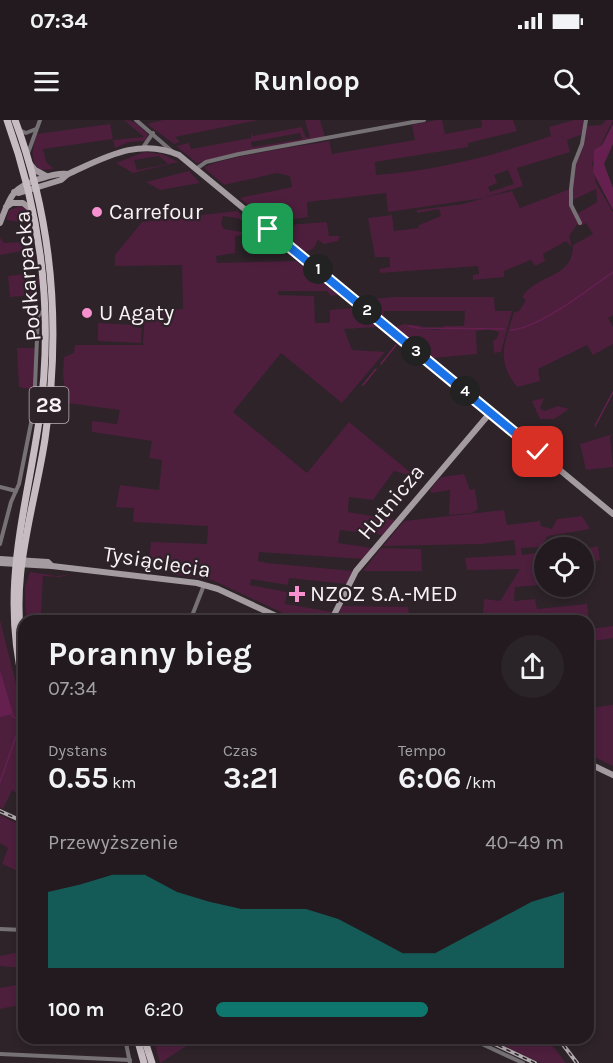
<!DOCTYPE html>
<html lang="pl">
<head>
<meta charset="utf-8">
<style>
	:root { --surface:#221a1f; --page:#2a2328; --text:#f1f3f6; --muted:#a2a1a4; --line:#3f383d; --accent:#0f766e }
	body { margin:0; font-family:Karla,sans-serif; background:var(--page); color:var(--text); height:100vh; display:flex; flex-direction:column; font-size:22px; white-space:nowrap }
	* { box-sizing:border-box; margin:0 }
	p { font-size:20px; color:var(--muted) }
	.icon { flex:none; width:33px; height:33px; fill:none; stroke:currentColor; stroke-width:2; stroke-linecap:round; stroke-linejoin:round }
	.map { position:relative; flex:1; overflow:hidden }
	.side { position:absolute; left:18px; top:495px; width:576px; height:429px; display:flex; flex-direction:column; background:var(--surface); border-radius:18px; box-shadow:0 3px 9px #0003,0 0 0 2px var(--line) }
	.side>* { flex:none }
	.buttons { position:absolute; left:534px; top:417px; display:grid; gap:12px }
	.buttons a { display:grid; place-items:center; width:60px; height:60px; border-radius:50%; background:var(--surface); box-shadow:0 3px 9px #0003,0 0 0 2px var(--line); font-size:30px }
	.pin { position:absolute; display:grid; place-items:center; width:51px; height:51px; color:#fff; margin:-26px; border-radius:12px; box-shadow:0 3px 9px #0006 }
	.km { position:absolute; width:30px; height:30px; margin:-15px; border-radius:50%; background:#222; color:#fff; font-size:16px; line-height:30px; text-align:center }
	.round { display:grid; place-items:center; flex:none; width:63px; height:63px; border-radius:32px; background:var(--page) }
	.overview { display:flex; align-items:center; justify-content:space-between; height:102px; padding:0 30px }
	h1 { font-size:33px; font-weight:700; line-height:45px }
	.metrics { display:grid; grid-template-columns:repeat(3,1fr); gap:9px; height:102px; padding:6px 30px }
	.metrics div { display:grid; align-content:center }
	.metrics b { font-size:30px; font-weight:700 }
	.metrics small { font-size:16px; font-weight:400 }
	.metrics p { font-size:16px }
	.chart { height:168px; padding:12px 30px }
	.chart p { display:flex; justify-content:space-between }
	.chart svg { width:100%; height:108px; margin-top:6px; fill:var(--accent); opacity:.7 }
	ul { padding:0 30px; list-style:none; font-size:20px }
	li { display:grid; grid-template-columns:96px 72px 1fr; align-items:center; height:45px }
	li i { height:15px; border-radius:8px; background:var(--accent) }
	.status { display:flex; justify-content:space-between; align-items:center; height:42px; padding:0 30px; background:var(--surface); direction:ltr }
	.status svg { height:16px; fill:currentColor }
	header { display:flex; justify-content:space-between; align-items:center; height:78px; padding:0 30px; background:var(--surface); font-size:27px; font-weight:700 }
	.map>svg:first-child { display:block }
	.green { fill:#4d1f3d; fill-rule:evenodd }
	.water { fill:#65204f }
	.lines { fill:none; stroke-linecap:round; stroke-linejoin:round }
	.stream { stroke:#65204f; stroke-width:1.5 }
	.street { stroke:#767174; stroke-width:4 }
	.secondary { stroke:#a39ba0; stroke-width:6 }
	.primary { stroke:#c7bcc2; stroke-width:7 }
	.rail-casing { stroke:#b1aaae; stroke-width:4 }
	.rail { stroke:#2d2329; stroke-width:1.5; stroke-dasharray:4.5; stroke-linecap:butt }
	.route-casing { stroke:#fff; stroke-width:12 }
	.route { stroke:#1a73e8; stroke-width:8 }
	.poi-dot { fill:#f690cf; stroke:#2d2329; stroke-width:2 }
	.labels { text-anchor:middle; dominant-baseline:central; stroke-width:4.5; stroke-linejoin:round; paint-order:stroke }
	.shield { fill:#2d2329; stroke:#bbb4b8; stroke-width:1.5 }
	.shield-label { font-size:21px; font-weight:bold; fill:#f8f2f5 }
	.poi-label { font-size:22px; fill:#f8f2f5; stroke:#2d2329; text-anchor:start }
	.street-label { font-size:22px; fill:#f8f2f5; stroke:#2d2329 }
</style>
</head>
<body>
<div class="status"><b>07:34</b><svg viewBox="0 0 49 12"><path d="M0 12V9h3v3zM5 12V6h3v6zM10 12V3h3v9zM15 12V0h3v12zM26 1h20v11H26zM47 4h2v5h-2z"/></svg></div>
<header><svg class="icon" aria-label="menu" viewBox="0 0 24 24"><path d="M4 6h16M4 12h16M4 18h16"/></svg>Runloop<svg class="icon" aria-label="search" viewBox="0 0 24 24"><circle cx="10" cy="10" r="6"/><path d="M15 15l6 6"/></svg></header>
<div class="map">
<svg width="613" height="943" viewBox="0 0 613 943">
	<rect width="100%" height="100%" fill="#2d2329"/>
	<g class="green">
		<path d="M124,0C135,0 142,7 148,15L145,21L129,22L115,28L113,20L144,17Z"/>
		<polygon points="163,0 258,0 175,17 180,22 174,24 147,4"/>
		<path d="M305,0H320L325,18L197,43L176,26L189,23L191,29L251,18L252,11L253,16L302,7L306,18L310,17ZM300,13L302,19L252,27L251,22Z"/>
		<path d="M436,0H442L445,14L482,7L481,0H513L517,11L468,23V27L375,42L376,55C435,51 496,35 551,16L549,7L574,0H585L583,14L567,20L570,32L517,48L523,66L486,77L512,71L520,88L570,69V81L579,102L569,116L572,127L566,121L543,134L545,141L535,146L531,140L504,151V157L473,160V155L479,154L478,146L380,153L379,149L390,147V137H375L368,98L392,95L394,111L419,108V105L441,96L439,89L417,93V90L463,84L484,78L388,92L386,73L307,82L308,97L269,103L240,78L292,67L290,56L277,53L224,65L204,48C214,38 308,25 329,21L332,34L415,20L412,5ZM508,50L514,64L490,72L488,67L497,63L494,55Z"/>
		<path d="M606,0H613L592,43L596,63L613,92V195L608,198L613,207V224L593,235L587,225L538,249L540,261L517,267C495,239 505,223 514,192L519,191L526,180L522,177C538,153 573,159 573,125L593,114L586,103L581,106L577,94L597,82L596,69L571,81L575,45L586,6L602,5Z"/>
		<path d="M110,4L113,19L43,29L46,42L54,49L41,50C28,41 33,27 37,14Z"/>
		<path d="M144,32L162,34L178,42L133,53L116,43ZM159,36L168,44L137,50L134,40Z"/>
		<polygon points="189,51 200,63 160,70 146,62"/>
		<polygon points="21,86 29,91 36,147 32,147 27,103 6,100 9,90"/>
		<path d="M237,91L264,113L235,116V133L216,136L217,143L296,141L338,175L331,176L327,171H278V175L314,176L315,203H330V190L354,188L377,207L344,209L352,230L385,232L342,283L281,233L233,292L307,353L349,302L416,357L394,351L373,380L349,377L348,392L395,400L383,415L340,410L338,423L372,428L363,439L259,432L258,441L267,443L353,451L346,464L289,458L288,465L251,459L250,465L287,472L285,484L333,492L328,501H300L212,460L172,454L173,443L149,441L151,422L207,424L208,406L133,402L134,388L116,387L120,365L159,370L162,340L149,338L152,321L92,312V301L117,304L120,290L67,283L63,255L64,237L74,233L75,225H143L145,190L183,189L182,145L115,146V135L142,102ZM223,96L237,98L250,105L242,112L224,109L221,104Z"/>
		<polygon points="327,102 329,116 340,116 338,121 324,124 318,120 313,129 305,132 274,106"/>
		<polygon points="0,118 4,123 24,122 28,130 0,135"/>
		<polygon points="33,153 39,157 38,175 10,177 8,156"/>
		<polygon points="393,177 494,177 495,191 512,191 501,232 494,233 493,221 497,218 499,212 488,209 476,211 477,234 433,238 395,207 404,204 422,206 422,209 440,210 444,206 464,206 465,191 383,191 385,198 363,180"/>
		<polygon points="135,200 137,207 142,208 141,223 98,221 98,203 134,205"/>
		<polygon points="17,228 36,228 34,270 19,267"/>
		<polygon points="544,278 540,288 544,291 558,286 569,289 554,299 540,299 532,281"/>
		<polygon points="613,314 610,317 613,347 586,350 580,324"/>
		<polygon points="464,354 470,370 475,369 478,389 472,393 449,395 450,370 432,373 430,370 441,357"/>
		<polygon points="504,390 507,405 540,401 541,406 552,409 557,399 582,396 590,409 548,416 540,427 521,428 522,435 544,432 544,450 539,451 540,465 515,467 514,481 535,479 537,489 587,484 590,509 613,506 613,518 593,521 593,530 588,530 588,501 404,501 404,493 373,493 373,501 335,501 342,486 408,487 409,494 483,495 484,479 500,481 520,449 467,450 465,438 516,435 514,420 481,424 383,426 404,401"/>
		<polygon points="598,426 600,440 584,444 584,429"/>
		<polygon points="381,428 421,429 422,451 363,451"/>
		<polygon points="30,452 57,456 72,454 60,457 43,456 41,495 38,495 38,501 26,501 25,467"/>
		<polygon points="0,500 24,595 24,678 12,670 3,689 0,687"/>
		<polygon points="613,585 613,646 588,634 588,588"/>
		<polygon points="0,695 24,707 22,753 2,744 8,728 0,723"/>
		<polygon points="24,831 24,848 0,846 0,836"/>
		<polygon points="16,865 20,885 0,889 0,868"/>
		<polygon points="153,918 199,918 160,943"/>
		<polygon points="487,918 542,918 549,921 566,943 541,943"/>
	</g>
	<g class="water">
		<polygon points="613,4 613,24 604,44 613,68 613,90 593,52 594,30 602,25"/>
		<polygon points="0,550 13,594 0,597"/>
	</g>
	<g class="lines">
		<g class="stream">
			<polyline points="409,206 419,208 504,209"/>
			<path d="M511,210C540,208 589,169 613,152"/>
			<polyline points="404,212 405,212"/>
			<polyline points="381,244 396,225"/>
			<polyline points="363,265 376,249"/>
			<polyline points="595,306 613,272"/>
			<polyline points="0,662 21,602 10,594"/>
		</g>
		<g class="street">
			<polyline points="136,0 174,33"/>
			<polyline points="19,10 26,13 36,9"/>
			<polyline points="144,26 153,13"/>
			<polyline points="28,33 40,0"/>
			<polyline points="196,49 206,42 239,34 424,0"/>
			<polyline points="580,103 571,85 571,69 574,44 582,24 586,0"/>
			<polyline points="0,367 16,371"/>
			<polyline points="0,424 11,382 19,364 34,288 38,196 42,192"/>
			<polyline points="190,501 204,465"/>
			<polyline points="0,809 24,810"/>
			<polyline points="125,918 130,943"/>
			<polyline points="469,918 523,943"/>
			<polyline points="0,934 130,940"/>
		</g>
		<g class="secondary">
			<polyline points="30,44 35,50 46,56"/>
			<path d="M14,72L19,73L61,60L68,54C104,38 139,17 179,35L613,394"/>
			<polyline points="6,87 12,83 23,83 33,91"/>
			<path d="M0,103C10,77 11,68 39,59C49,56 57,53 68,54"/>
			<polyline points="0,439 48,442 52,446"/>
			<polyline points="0,443 52,446 197,463 218,469 287,501"/>
			<polyline points="331,501 356,451 490,293"/>
			<polyline points="588,643 613,655"/>
		</g>
		<g class="primary">
			<path d="M7,0C42,97 54,198 39,301C25,396 0,469 24,567"/>
			<path d="M15,0C53,102 61,211 45,319C34,391 8,460 24,535"/>
			<polyline points="137,918 144,943"/>
			<polyline points="144,918 152,943"/>
		</g>
		<defs>
			<g id="rail">
				<polyline points="0,691 24,702"/>
				<polyline points="588,691 592,683"/>
				<polyline points="482,918 535,943"/>
				<polyline points="558,918 577,943"/>
			</g>
		</defs>
		<use href="#rail" class="rail-casing"/>
		<use href="#rail" class="rail"/>
	</g>
	<g class="lines">
		<defs>
			<polyline id="route" points="268,109 538,332"/>
		</defs>
		<use href="#route" class="route-casing"/>
		<use href="#route" class="route"/>
	</g>
	<g class="poi-dot">
		<circle cx="97" cy="92" r="6"/>
		<circle cx="87" cy="193" r="6"/>
		<path d="M294 465h6v6h6v6h-6v6h-6v-6h-6v-6h6z"/>
	</g>
	<g class="labels">
		<rect class="shield" x="29.5" y="267" width="39" height="36" rx="4.5"/>
		<g class="shield-label">
			<text x="49" y="285">28</text>
		</g>
		<g class="poi-label">
			<text x="109" y="92">Carrefour</text>
			<text x="99" y="193">U Agaty</text>
			<text x="310" y="474">NZOZ S.A.-MED</text>
		</g>
		<g class="street-label">
			<text transform="translate(28 156) rotate(-95)">Podkarpacka</text>
			<text transform="translate(391 382) rotate(-50)">Hutnicza</text>
			<text transform="translate(157 442) rotate(9)">Tysiąclecia</text>
		</g>
	</g>
</svg>
<div class="buttons">
<a><svg class="icon" aria-label="locate" viewBox="0 0 24 24"><circle cx="12" cy="12" r="6"/><path d="M12 2v4M12 18v4M2 12h4M18 12h4"/></svg></a>
</div>
<div class="pin" style="left:268px;top:109px;background:#1e9e55"><svg class="icon" aria-label="arrive" viewBox="0 0 24 24"><path d="M6 21V4h12l-3 4 3 4H6"/></svg></div>
<div class="pin" style="left:538px;top:332px;background:#d93025"><svg class="icon" aria-label="check" viewBox="0 0 24 24"><path d="M5 12l5 5 9-10"/></svg></div>
<b class="km" style="left:318px;top:149px">1</b>
<b class="km" style="left:367px;top:190px">2</b>
<b class="km" style="left:416px;top:231px">3</b>
<b class="km" style="left:465px;top:271px">4</b>
<section class="side">
<div class="overview"><div><h1>Poranny bieg</h1><p>07:34</p></div><a class="round"><svg class="icon" aria-label="share" viewBox="0 0 24 24"><path d="M12 15V3M7 8l5-5 5 5M5 13v7h14v-7"/></svg></a></div>
<div class="metrics">
<div><p>Dystans</p><b>0.55<small> km</small></b></div>
<div><p>Czas</p><b>3:21</b></div>
<div><p>Tempo</p><b>6:06<small> /km</small></b></div>
</div>
<div class="chart"><p><span>Przewyższenie</span>40–49 m</p>
<svg viewBox="0 0 160 44" preserveAspectRatio="none"><path d="M0 44V13L10 10L20 6L30 6L40 13L50 17L60 20L70 20L80 20L90 24L100 31L110 38L120 38L130 31L140 24L150 17L160 13V44z"/></svg>
</div>
<ul>
<li><b>100 m</b>6:20<i style="width:61%"></i></li>
</ul>
</section>
</div>
</body>
</html>
